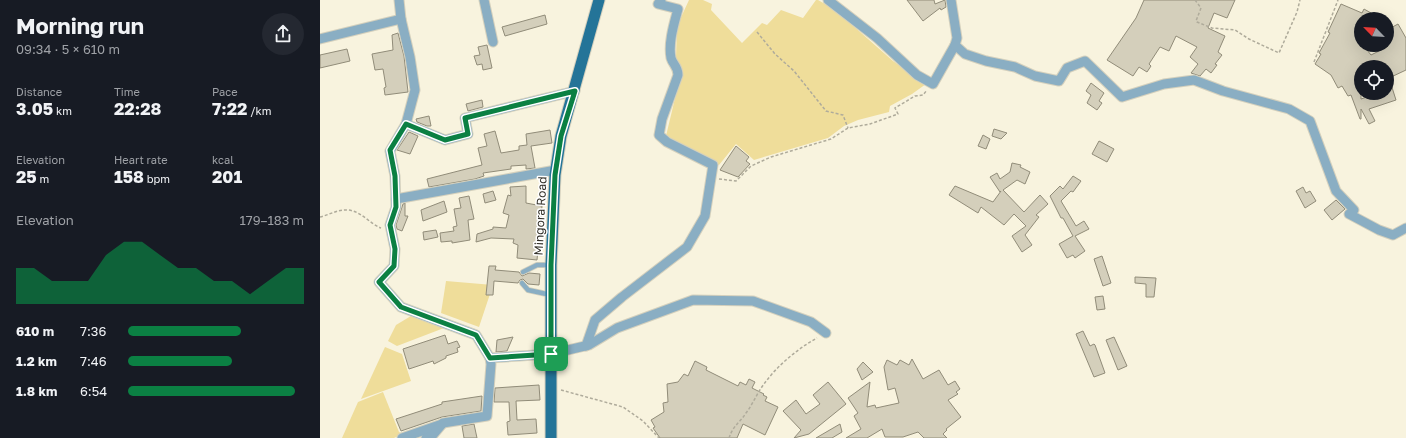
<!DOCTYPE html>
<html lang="en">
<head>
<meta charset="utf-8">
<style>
	:root { --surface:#171b24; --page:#242831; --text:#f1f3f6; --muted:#9ea1a6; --accent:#0b8043 }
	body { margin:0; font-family:"Golos Text",sans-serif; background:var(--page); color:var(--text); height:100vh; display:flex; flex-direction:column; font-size:15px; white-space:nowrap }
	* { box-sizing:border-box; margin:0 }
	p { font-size:13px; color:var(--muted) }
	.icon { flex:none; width:22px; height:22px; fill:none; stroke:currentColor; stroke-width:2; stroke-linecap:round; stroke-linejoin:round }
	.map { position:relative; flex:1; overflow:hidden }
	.panel { display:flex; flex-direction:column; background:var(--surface); width:320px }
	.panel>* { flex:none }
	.needle { width:26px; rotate:295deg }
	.fabs { position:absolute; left:1034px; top:12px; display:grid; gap:8px }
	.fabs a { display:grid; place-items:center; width:40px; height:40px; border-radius:50%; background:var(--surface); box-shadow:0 4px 16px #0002; font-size:20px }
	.pin { position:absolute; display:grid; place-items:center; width:34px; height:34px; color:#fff; margin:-17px; border-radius:8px; box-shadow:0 2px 6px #0006 }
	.round { display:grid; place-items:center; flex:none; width:42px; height:42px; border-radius:21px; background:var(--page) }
	.head { display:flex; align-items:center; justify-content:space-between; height:68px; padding:0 16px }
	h1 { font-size:22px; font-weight:700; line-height:30px }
	.stats { display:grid; grid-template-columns:repeat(3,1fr); gap:6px; height:68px; padding:4px 16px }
	.stats div { display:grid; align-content:center }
	.stats b { font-size:17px; font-weight:700 }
	.stats small { font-size:11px; font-weight:400 }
	.stats p { font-size:11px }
	.chart { height:112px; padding:8px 16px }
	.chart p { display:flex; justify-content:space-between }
	.chart svg { width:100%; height:72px; margin-top:4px; fill:var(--accent); opacity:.7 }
	ul { padding:0 16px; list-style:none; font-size:13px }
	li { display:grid; grid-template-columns:64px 48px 1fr; align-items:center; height:30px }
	li i { height:10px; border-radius:5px; background:var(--accent) }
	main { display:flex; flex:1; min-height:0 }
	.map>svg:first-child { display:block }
	.green { fill:#efdd9a }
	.building { fill:#d4cfbb; stroke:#918c79; fill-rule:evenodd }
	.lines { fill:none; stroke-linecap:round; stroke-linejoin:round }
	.service-casing { stroke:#d4d0bd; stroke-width:6 }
	.minor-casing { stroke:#d4d0bd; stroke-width:11 }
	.primary-casing { stroke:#d4d0bd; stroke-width:13 }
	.path { stroke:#afab9b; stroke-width:1.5; stroke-dasharray:3 2; stroke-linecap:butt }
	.service { stroke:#8aaec3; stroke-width:4.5 }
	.minor { stroke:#8aaec3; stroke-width:9 }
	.primary { stroke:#247498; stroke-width:11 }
	.route-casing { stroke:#fff; stroke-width:8 }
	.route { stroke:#0b8043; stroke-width:5 }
	.labels { text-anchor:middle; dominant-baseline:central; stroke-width:3; stroke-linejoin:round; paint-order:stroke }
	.street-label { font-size:12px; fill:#312f27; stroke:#fff }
</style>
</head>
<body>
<main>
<section class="panel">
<div class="head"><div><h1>Morning run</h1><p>09:34 · 5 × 610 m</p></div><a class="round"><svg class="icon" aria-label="share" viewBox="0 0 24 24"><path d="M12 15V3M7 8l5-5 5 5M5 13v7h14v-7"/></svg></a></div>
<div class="stats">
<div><p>Distance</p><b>3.05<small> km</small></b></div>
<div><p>Time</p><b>22:28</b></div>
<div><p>Pace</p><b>7:22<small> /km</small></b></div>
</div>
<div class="stats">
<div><p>Elevation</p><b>25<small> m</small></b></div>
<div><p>Heart rate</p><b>158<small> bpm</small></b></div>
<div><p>kcal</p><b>201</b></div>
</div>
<div class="chart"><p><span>Elevation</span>179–183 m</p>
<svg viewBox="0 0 160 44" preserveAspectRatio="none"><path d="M0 44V22L10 22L20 30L30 30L40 30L50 14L60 6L70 6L80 14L90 22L100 22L110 30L120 30L130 38L140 30L150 22L160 22V44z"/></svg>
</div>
<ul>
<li><b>610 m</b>7:36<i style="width:64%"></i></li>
<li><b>1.2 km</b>7:46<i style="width:59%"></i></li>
<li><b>1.8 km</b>6:54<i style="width:95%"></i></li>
</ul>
</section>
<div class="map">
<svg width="1086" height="438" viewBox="0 0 1086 438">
	<rect width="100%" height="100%" fill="#f8f3de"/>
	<g class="green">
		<polygon points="369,0 383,0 392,4 391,10 422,43 442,23 447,25 461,10 483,18 496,0 498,0 514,9 573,61 606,84 592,94 570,106 569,112 538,120 524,126 508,138 434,160 416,144 399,165 346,136 362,69 356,58 357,26"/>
		<polygon points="126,281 173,285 159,327 121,313"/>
		<polygon points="91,316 124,328 77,346 68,341 76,325"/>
		<polygon points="65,347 82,354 91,381 41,399"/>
		<polygon points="63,392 79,432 83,434 74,438 22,438 38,402"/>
	</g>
	<g class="building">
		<polygon points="587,0 614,0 615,4 625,0 626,7 621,10 620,8 603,21"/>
		<polygon points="824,0 915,0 907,18 894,13 888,28 905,36 898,52 902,55 895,64 897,65 891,73 886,69 880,76 871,73 878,64 870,57 877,47 856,36 849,51 840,47 829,64 831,66 827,72 819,67 813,76 787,60 816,18"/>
		<path d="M1021,4L1042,13L1044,9L1051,13L1049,16L1056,19H1041V31L1038,37L1041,42V45H1043L1051,55L1067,47V30L1078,24L1086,38V70L1069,78L1076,100L1049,109L1055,121L1049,124L1041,109V119H1040L1031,95L1028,96L1022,86L1018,88L1011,75L995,64L1001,54L999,53L1010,33L1008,32ZM1041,67H1067V93H1059L1041,99Z"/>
		<polygon points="225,15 227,24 185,36 182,27"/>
		<polygon points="78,33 84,56 88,92 65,95 64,88 66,87 63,69 55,70 52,54 73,50 72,35"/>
		<polygon points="167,45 172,68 163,70 162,64 157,65 154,56 160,55 158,47"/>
		<polygon points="27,49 30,61 0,68 0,55"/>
		<polygon points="771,83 784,93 779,101 782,103 777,110 767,103 771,95 766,91"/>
		<polygon points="162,100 163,107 148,111 146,104"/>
		<polygon points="109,116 111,126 107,126 97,122 96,119"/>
		<polygon points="674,129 687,133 681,139 672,136"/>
		<polygon points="230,130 232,143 211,146 215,168 206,169 206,165 191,166 191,169 163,173 164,176 155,179 109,187 107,179 162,165 158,148 167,146 164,134 175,131 181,153 199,150 199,146 207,145 206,134"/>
		<polygon points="89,132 98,136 90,154 77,150"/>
		<polygon points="663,135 670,139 666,149 658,146"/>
		<polygon points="779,141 794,149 787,162 772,154"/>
		<polygon points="416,146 429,157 426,161 430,164 418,177 400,170"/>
		<polygon points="692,163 701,165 700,167 710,172 705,184 697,180 683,190 704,212 720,195 728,204 716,215 719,217 705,235 712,245 702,252 692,236 706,226 694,214 684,225 661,207 658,213 629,195 635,186 673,202 681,191 680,192 670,177 677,173 680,179 690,172"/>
		<polygon points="753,176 761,181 753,192 751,191 741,201 756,226 764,221 769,229 755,236 765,251 755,258 753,255 747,258 739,244 753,236 743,218 741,218 730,196 740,186 743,189"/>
		<polygon points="206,186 206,203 222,206 217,260 197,258 198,245 193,243 194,239 171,238 156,242 157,234 173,229 173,227 186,228 189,215 183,213 188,195 191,196 190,187"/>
		<polygon points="983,187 986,193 990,191 996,201 985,208 976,191"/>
		<polygon points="173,191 176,200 165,203 163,194"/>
		<polygon points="149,196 154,219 148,220 150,240 132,243 132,241 121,242 120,233 134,231 133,227 137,226 134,209 141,208 139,198"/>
		<polygon points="1016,200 1025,209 1012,220 1004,210"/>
		<polygon points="124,201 127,212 103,221 101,210"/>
		<polygon points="85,203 85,216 88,216 82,231 77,229 76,225 83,204"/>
		<polygon points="116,230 118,237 104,240 103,232"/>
		<polygon points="782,256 791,283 783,286 774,259"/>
		<polygon points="169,266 176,266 175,270 199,272 202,276 209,273 220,274 219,285 208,284 203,279 200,280 198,283 174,281 173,295 166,295"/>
		<polygon points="815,277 836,278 834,297 826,297 826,284 815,283"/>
		<polygon points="783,296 785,309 777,310 775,297"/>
		<polygon points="763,331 770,346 774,344 775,345 785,373 774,377 756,334"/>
		<polygon points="125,335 128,344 137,341 140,347 137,348 138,352 126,356 126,358 114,364 113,361 89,369 83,349"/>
		<polygon points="193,337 187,351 176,352 177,340"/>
		<polygon points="794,337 807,366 798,370 786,340"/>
		<polygon points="592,359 603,379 619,370 628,385 635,381 640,389 636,392 638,394 628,400 641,417 626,429 627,430 623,434 627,438 604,438 598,432 583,437 565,437 562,429 547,438 526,438 541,429 534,416 538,413 528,398 550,382 547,407 555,405 556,408 579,403 575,388 568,390 564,367 567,360 577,365 580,360 589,365"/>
		<polygon points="375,361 387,367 386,370 418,386 420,382 426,385 429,379 435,382 432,388 444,394 443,395 447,397 445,401 458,407 445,435 423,424 417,438 340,438 333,428 335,427 331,420 344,412 343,403 348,402 347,384 358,382 364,374 368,376"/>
		<polygon points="543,362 553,372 542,380 537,369"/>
		<polygon points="508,382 526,404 489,434 474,438 481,430 463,411 476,400 486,414 500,404 493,395"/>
		<polygon points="219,385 220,400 196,401 197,420 216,419 217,433 188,435 187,422 190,421 189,402 174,402 175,388"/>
		<polygon points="162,396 161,411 122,417 81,431 76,419 122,404 122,402"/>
		<polygon points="154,424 157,438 144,438 142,426"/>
		<polygon points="520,424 522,432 512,438 496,438"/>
	</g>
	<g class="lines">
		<defs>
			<g id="service">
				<polyline points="203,272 217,265 231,265"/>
				<polyline points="202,283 208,290 231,295"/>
			</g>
			<g id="minor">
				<polyline points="79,0 81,19 90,57 95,90 86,124 70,151 75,176 76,207 70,225 75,249 74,266 59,282 81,307 156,335 170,358"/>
				<polyline points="164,0 173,42"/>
				<polyline points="508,0 557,38 597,75 613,84 635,45"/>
				<polyline points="631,0 637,38 635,45 645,54 666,61 695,67 715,76 739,81 747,68 765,61 802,97 844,84 874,80 903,91 969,109 990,121 1016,191 1034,210 1029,214 1059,230 1073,235 1086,228"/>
				<polyline points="0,39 81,19"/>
				<polyline points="86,124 125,140 148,134 145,118 255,91"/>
				<polyline points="76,199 236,170"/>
				<path d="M266,346L275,320L302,297L367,247L385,216L393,165L347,142L339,135L342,119L358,75C358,66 353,65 351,58C348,43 354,24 358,9L338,4L341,0"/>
				<polyline points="82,438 122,424"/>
				<polyline points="106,438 112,436 123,423 167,416 171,364 170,358 231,354 269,345 297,328 373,300 433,301 491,322 506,333"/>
			</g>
			<polyline id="primary" points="231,438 231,265 235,175 241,136 279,0"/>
		</defs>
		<use href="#service" class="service-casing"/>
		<use href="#minor" class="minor-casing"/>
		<use href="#primary" class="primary-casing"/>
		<g class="path">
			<polyline points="875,0 881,8 876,21 877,22 892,28 915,30 929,39 959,53 977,12 980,0"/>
			<polyline points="437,32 455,54 474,71 506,111 523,115 528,128"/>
			<polyline points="994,62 1018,0"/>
			<polyline points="399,179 416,181 431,166 451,157 511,139 528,128 550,124 578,114 575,108 595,96 603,95 607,90"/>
			<path d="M0,217C9,215 18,209 28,210C41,211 50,224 61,228"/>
			<polyline points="241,390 303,407 323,421 339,438"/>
			<path d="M409,438C414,424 419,424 426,413C433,404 437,393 444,384C457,366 477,349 497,338"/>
		</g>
		<use href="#service" class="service"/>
		<use href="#minor" class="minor"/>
		<use href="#primary" class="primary"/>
	</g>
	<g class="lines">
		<defs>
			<polygon id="route" points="255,91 241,136 235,175 231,265 231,354 170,358 156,335 81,307 59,282 74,266 75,249 70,225 76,207 75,176 70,150 86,124 125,140 148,134 145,118"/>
		</defs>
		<use href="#route" class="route-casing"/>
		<use href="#route" class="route"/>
	</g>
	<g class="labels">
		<g class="street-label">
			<text transform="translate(220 216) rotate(-87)">Mingora Road</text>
		</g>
	</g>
</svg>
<div class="fabs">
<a><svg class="needle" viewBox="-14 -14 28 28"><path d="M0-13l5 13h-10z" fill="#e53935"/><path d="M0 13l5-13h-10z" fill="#9ea1a6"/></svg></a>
<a><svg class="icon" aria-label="locate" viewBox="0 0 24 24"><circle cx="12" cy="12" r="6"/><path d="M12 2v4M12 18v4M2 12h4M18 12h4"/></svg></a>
</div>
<div class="pin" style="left:231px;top:354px;background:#1e9e55"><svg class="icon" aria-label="arrive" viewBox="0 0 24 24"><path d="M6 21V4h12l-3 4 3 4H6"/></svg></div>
</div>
</main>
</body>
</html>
